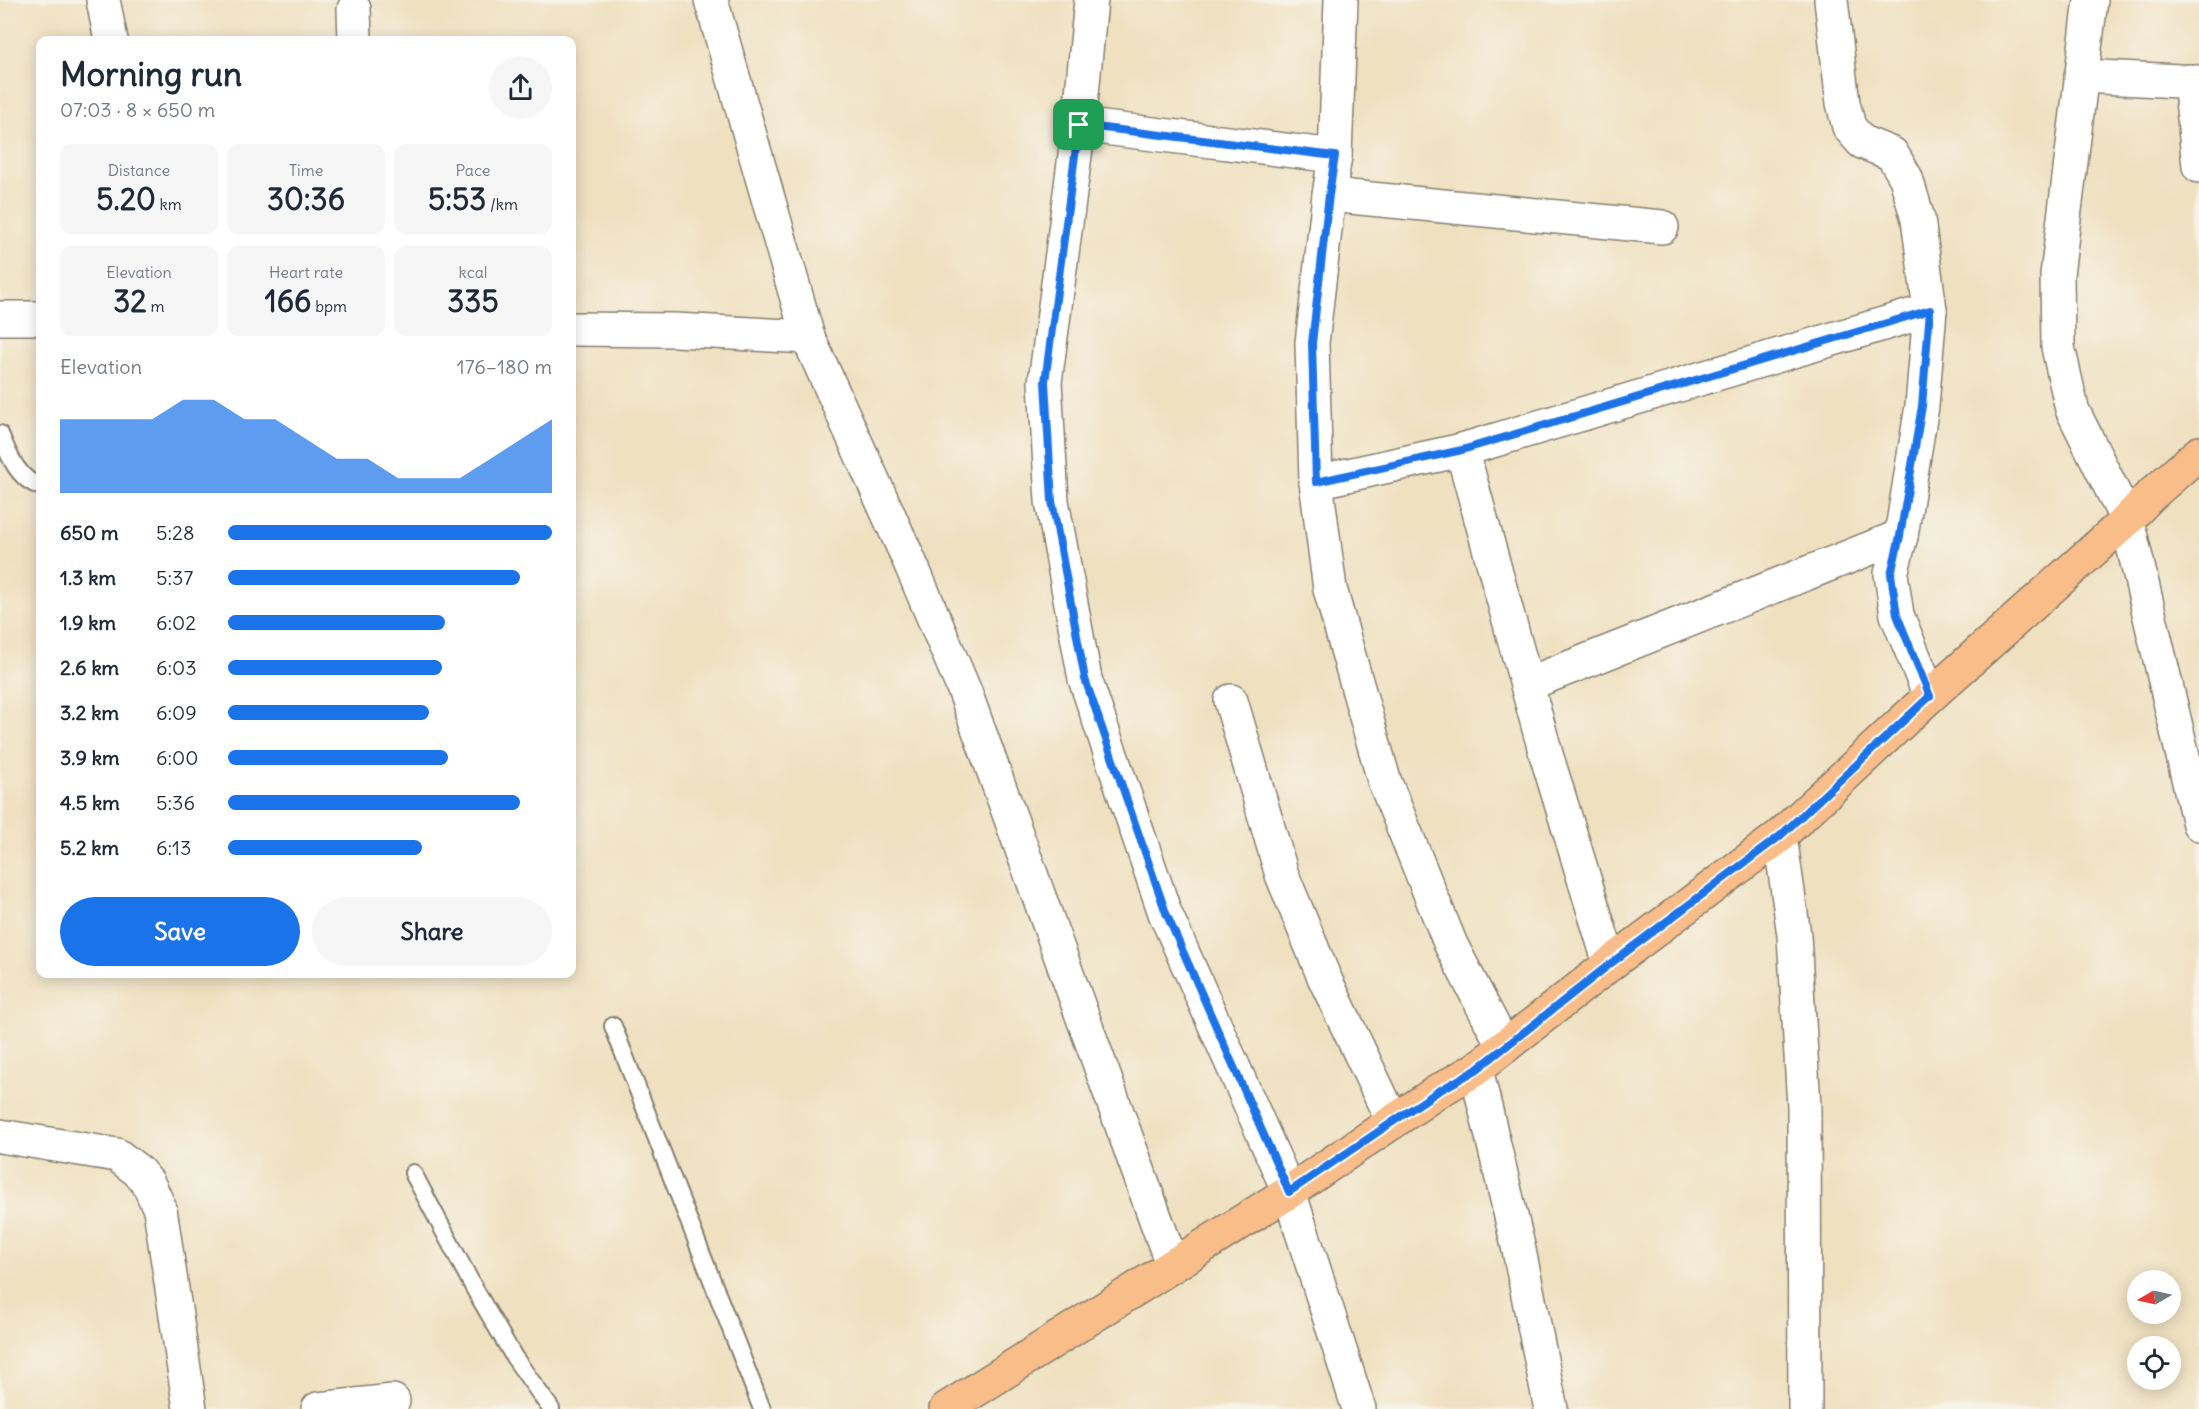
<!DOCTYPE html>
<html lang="en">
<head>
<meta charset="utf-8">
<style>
	:root { --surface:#fff; --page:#f6f6f7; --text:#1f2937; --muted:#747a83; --accent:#1a73e8 }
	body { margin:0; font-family:Delius,sans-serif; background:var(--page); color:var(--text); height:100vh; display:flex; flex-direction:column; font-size:22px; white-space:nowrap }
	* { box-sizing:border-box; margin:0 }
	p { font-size:20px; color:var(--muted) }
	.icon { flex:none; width:33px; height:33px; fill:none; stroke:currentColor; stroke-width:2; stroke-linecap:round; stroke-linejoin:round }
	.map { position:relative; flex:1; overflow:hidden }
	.sheet { position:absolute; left:36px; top:36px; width:540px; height:942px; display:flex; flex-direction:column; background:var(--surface); border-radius:12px; box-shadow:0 3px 15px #0003 }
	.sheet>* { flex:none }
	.needle { width:39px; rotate:261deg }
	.tools { position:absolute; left:2127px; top:1270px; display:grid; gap:12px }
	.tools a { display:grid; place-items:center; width:54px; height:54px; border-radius:50%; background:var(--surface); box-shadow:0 3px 15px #0003; font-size:30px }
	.pin { position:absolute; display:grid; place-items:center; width:51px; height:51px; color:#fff; margin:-26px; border-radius:12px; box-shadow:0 3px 9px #0006 }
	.round { display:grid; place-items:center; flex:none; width:63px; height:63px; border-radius:32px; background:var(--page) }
	.headline { display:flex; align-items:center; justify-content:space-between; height:102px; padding:0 24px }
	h1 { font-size:33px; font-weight:800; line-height:45px }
	.metrics { display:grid; grid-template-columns:repeat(3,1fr); gap:9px; height:102px; padding:6px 24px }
	.metrics div { display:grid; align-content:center; border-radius:12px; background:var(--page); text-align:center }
	.metrics b { font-size:30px; font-weight:800 }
	.metrics small { font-size:16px; font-weight:400 }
	.metrics p { font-size:16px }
	.chart { height:168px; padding:12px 24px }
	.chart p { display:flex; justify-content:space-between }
	.chart svg { width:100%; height:108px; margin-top:6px; fill:var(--accent); opacity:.7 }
	.cta { display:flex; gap:12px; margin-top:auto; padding:12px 24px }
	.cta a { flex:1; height:69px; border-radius:36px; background:var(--accent); color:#fff; font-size:24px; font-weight:800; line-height:69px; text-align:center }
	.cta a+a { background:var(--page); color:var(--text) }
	ul { padding:0 24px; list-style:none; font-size:20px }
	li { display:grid; grid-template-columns:96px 72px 1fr; align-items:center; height:45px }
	li i { height:15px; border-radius:8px; background:var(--accent) }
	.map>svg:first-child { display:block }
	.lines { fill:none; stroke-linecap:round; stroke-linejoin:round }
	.lane-casing { stroke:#867e6e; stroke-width:20 }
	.street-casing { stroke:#867e6e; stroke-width:36 }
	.primary-casing { stroke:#867e6e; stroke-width:36 }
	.lane { stroke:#fff; stroke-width:16 }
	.street { stroke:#fff; stroke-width:33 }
	.primary { stroke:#f8bd89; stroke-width:33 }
	.route-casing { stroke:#fff; stroke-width:12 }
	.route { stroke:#1a73e8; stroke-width:8 }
</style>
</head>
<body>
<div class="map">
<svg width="2199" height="1409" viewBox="0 0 2199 1409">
	<rect width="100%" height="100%" fill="#f7f3e8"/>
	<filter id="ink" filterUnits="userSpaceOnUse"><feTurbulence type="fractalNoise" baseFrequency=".0167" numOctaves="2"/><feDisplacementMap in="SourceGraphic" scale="12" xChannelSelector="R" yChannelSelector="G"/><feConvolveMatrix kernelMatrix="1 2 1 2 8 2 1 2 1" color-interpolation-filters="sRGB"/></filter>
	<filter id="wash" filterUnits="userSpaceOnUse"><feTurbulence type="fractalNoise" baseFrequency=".008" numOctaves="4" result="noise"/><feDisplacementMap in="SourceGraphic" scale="24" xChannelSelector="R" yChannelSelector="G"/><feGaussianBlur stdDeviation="1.35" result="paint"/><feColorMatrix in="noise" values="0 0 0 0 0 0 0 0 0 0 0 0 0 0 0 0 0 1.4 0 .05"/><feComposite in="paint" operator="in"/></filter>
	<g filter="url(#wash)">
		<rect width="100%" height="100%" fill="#efe0c0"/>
	</g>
	<g filter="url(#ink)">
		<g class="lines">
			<defs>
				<g id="lane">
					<path d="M0,434C8,453 18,480 40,486"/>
					<polyline points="613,1026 762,1409"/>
					<polyline points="413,1173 474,1288 514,1357 551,1409"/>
				</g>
				<g id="street">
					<polyline points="103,0 111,40"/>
					<polyline points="711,0 808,337 909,560 965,692 1172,1264"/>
					<polyline points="1091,0 1079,125 1045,382 1052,501 1085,679 1165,913 1289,1192 1359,1409"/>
					<polyline points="1341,0 1335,156 1329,195 1312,343 1316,482 1330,589 1384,780 1451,945 1504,1047"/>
					<polyline points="1831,0 1843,103 1849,127 1862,142 1892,154 1906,178 1918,219 1930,310 1922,406 1901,536 1891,574 1897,615 1930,696"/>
					<polyline points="2091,0 2057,275 2058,347 2072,409 2127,520 2199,824"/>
					<polyline points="354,9 355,40"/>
					<polyline points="2081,76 2199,82"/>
					<polyline points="2190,81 2199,166"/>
					<polyline points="1079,125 1335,156"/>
					<polyline points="1329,195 1662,227"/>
					<polyline points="0,318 40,318"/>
					<polyline points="572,329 675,330 808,337"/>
					<polyline points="1462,450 1546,754 1610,964"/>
					<polyline points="1316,482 1462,450 1930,310"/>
					<polyline points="1528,684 1901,536"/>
					<polyline points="1231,701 1282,875 1324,977 1393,1122"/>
					<polyline points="1780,836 1794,935 1804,1107 1805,1409"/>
					<polyline points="1476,1069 1519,1250 1551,1409"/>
					<polyline points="0,1136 117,1155 138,1171 148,1183 160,1209 190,1409"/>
					<polyline points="318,1409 393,1401"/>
				</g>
				<polyline id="primary" points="946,1409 1289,1192 1437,1092 1476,1069 1610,964 1780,836 1930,696 2127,520 2150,496 2199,453"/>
			</defs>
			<use href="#lane" class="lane-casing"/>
			<use href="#street" class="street-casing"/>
			<use href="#primary" class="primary-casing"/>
			<use href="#lane" class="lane"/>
			<use href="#street" class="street"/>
			<use href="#primary" class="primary"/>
		</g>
	</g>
	<g class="lines" filter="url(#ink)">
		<defs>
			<polygon id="route" points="1079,125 1335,156 1329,195 1312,343 1316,482 1462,450 1930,310 1922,406 1900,536 1891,574 1897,615 1930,696 1780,836 1610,964 1476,1070 1437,1092 1289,1192 1166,913 1085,679 1052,501 1045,382"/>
		</defs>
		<use href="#route" class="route-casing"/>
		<use href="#route" class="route"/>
	</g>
</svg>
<div class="tools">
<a><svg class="needle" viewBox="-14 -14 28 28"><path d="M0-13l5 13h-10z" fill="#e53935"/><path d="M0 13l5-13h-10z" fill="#747a83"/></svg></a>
<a><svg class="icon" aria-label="locate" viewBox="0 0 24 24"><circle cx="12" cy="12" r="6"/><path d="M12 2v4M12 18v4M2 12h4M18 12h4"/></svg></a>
</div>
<div class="pin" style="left:1079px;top:125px;background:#1e9e55"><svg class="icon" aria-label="arrive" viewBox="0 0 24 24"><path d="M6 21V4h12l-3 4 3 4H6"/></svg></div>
<section class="sheet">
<div class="headline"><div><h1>Morning run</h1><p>07:03 · 8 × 650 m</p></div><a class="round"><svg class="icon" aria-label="share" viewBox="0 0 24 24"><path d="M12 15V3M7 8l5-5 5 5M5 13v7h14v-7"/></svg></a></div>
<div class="metrics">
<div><p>Distance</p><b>5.20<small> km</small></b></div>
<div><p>Time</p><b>30:36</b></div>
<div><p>Pace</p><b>5:53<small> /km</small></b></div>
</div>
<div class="metrics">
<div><p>Elevation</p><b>32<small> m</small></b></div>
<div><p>Heart rate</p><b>166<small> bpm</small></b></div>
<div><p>kcal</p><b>335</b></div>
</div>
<div class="chart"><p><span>Elevation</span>176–180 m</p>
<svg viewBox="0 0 160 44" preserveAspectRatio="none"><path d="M0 44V14L10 14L20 14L30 14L40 6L50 6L60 14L70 14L80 22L90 30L100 30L110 38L120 38L130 38L140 30L150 22L160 14V44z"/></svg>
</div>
<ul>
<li><b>650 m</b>5:28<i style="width:100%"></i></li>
<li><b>1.3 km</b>5:37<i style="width:90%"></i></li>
<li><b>1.9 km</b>6:02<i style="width:67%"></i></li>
<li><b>2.6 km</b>6:03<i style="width:66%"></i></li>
<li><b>3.2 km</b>6:09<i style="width:62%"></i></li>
<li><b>3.9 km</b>6:00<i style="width:68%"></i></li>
<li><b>4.5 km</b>5:36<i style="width:90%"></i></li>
<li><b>5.2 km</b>6:13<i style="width:60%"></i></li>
</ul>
<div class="cta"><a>Save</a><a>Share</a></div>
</section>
</div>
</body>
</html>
